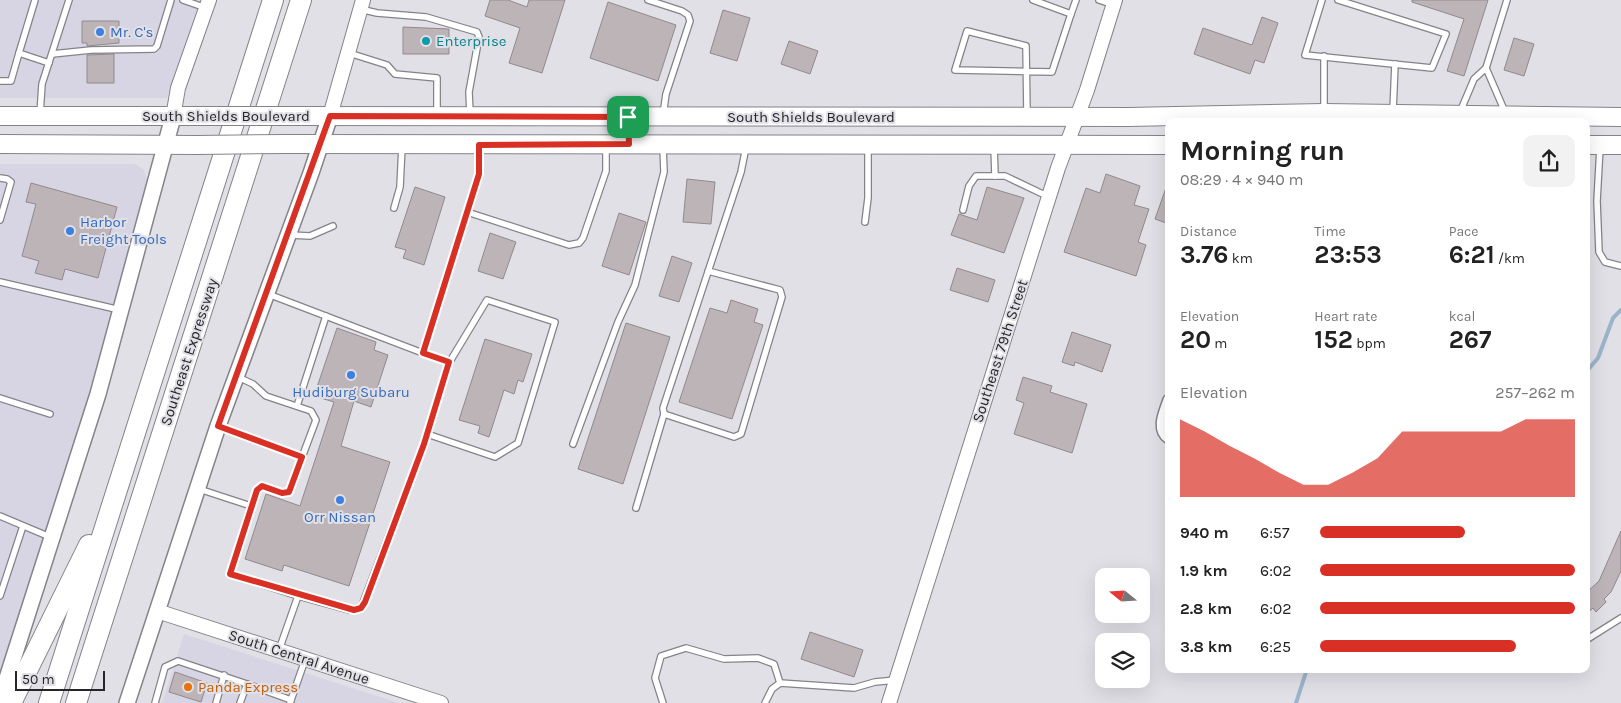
<!DOCTYPE html>
<html lang="en">
<head>
<meta charset="utf-8">
<style>
	:root { --surface:#fff; --page:#f2f2f2; --text:#222; --muted:#767676; --accent:#d93025 }
	body { margin:0; font-family:Karla,sans-serif; background:var(--page); color:var(--text); height:100vh; display:flex; flex-direction:column; font-size:19px; white-space:nowrap }
	* { box-sizing:border-box; margin:0 }
	p { font-size:16px; color:var(--muted) }
	.icon { flex:none; width:28px; height:28px; fill:none; stroke:currentColor; stroke-width:2; stroke-linecap:round; stroke-linejoin:round }
	.map { position:relative; flex:1; overflow:hidden }
	.details { position:absolute; left:1165px; top:118px; width:425px; height:555px; display:flex; flex-direction:column; background:var(--surface); border-radius:10px; box-shadow:0 5px 20px #0002 }
	.details>* { flex:none }
	.needle { width:32px; rotate:288deg }
	.tools { position:absolute; left:1095px; top:568px; display:grid; gap:10px }
	.tools a { display:grid; place-items:center; width:55px; height:55px; border-radius:10px; background:var(--surface); box-shadow:0 5px 20px #0002; font-size:25px }
	.scale { position:absolute; left:15px; bottom:12px; width:90px; box-sizing:border-box; padding-left:5px; border:2px solid #262628; border-top:0; font-size:14px; line-height:18px; white-space:nowrap; color:#262628; -webkit-text-stroke:4px #e1e0e7; paint-order:stroke }
	.pin { position:absolute; display:grid; place-items:center; width:42px; height:42px; color:#fff; margin:-21px; border-radius:10px; box-shadow:0 2px 8px #0006 }
	.round { display:grid; place-items:center; flex:none; width:52px; height:52px; border-radius:10px; background:var(--page) }
	.overview { display:flex; align-items:center; justify-content:space-between; height:85px; padding:0 15px }
	h1 { font-size:28px; font-weight:700; line-height:38px }
	.stats { display:grid; grid-template-columns:repeat(3,1fr); gap:8px; height:85px; padding:5px 15px }
	.stats div { display:grid; align-content:center }
	.stats b { font-size:25px; font-weight:700 }
	.stats small { font-size:14px; font-weight:400 }
	.stats p { font-size:14px }
	.chart { height:140px; padding:10px 15px }
	.chart p { display:flex; justify-content:space-between }
	.chart svg { width:100%; height:90px; margin-top:5px; fill:var(--accent); opacity:.7 }
	ul { padding:0 15px; list-style:none; font-size:16px }
	li { display:grid; grid-template-columns:80px 60px 1fr; align-items:center; height:38px }
	li i { height:12px; border-radius:6px; background:var(--accent) }
	.map>svg:first-child { display:block }
	.built { fill:#d7d5e3 }
	.lines { fill:none; stroke-linecap:round; stroke-linejoin:round }
	.stream { stroke:#9cb4c9; stroke-width:4 }
	.building { fill:#bcb4b7; stroke:#91898c }
	.service-casing { stroke:#84838a; stroke-width:8 }
	.minor-casing { stroke:#84838a; stroke-width:14 }
	.tertiary-casing { stroke:#84838a; stroke-width:16 }
	.secondary-casing { stroke:#84838a; stroke-width:18 }
	.primary-casing { stroke:#84838a; stroke-width:20 }
	.motorway-casing { stroke:#84838a; stroke-width:22 }
	.service { stroke:#fff; stroke-width:5.5 }
	.minor { stroke:#fff; stroke-width:11 }
	.tertiary { stroke:#fff; stroke-width:14 }
	.secondary { stroke:#fff; stroke-width:15 }
	.primary { stroke:#fff; stroke-width:18 }
	.motorway { stroke:#fff; stroke-width:20 }
	.primary-bridge-casing { stroke:#84838a; stroke-width:20; stroke-linecap:butt }
	.primary-bridge { stroke:#fff; stroke-width:18 }
	.route-casing { stroke:#fff; stroke-width:10 }
	.route { stroke:#d93025; stroke-width:6 }
	.shop-dot { fill:#3f7fe0; stroke:#e1e0e7; stroke-width:2 }
	.culture-dot { fill:#0f9aa8; stroke:#e1e0e7; stroke-width:2 }
	.food-dot { fill:#e8710a; stroke:#e1e0e7; stroke-width:2 }
	.labels { text-anchor:middle; dominant-baseline:central; stroke-width:4; stroke-linejoin:round; paint-order:stroke }
	.shop-label { font-size:15px; fill:#366cbe; stroke:#e1e0e7; text-anchor:start }
	.culture-label { font-size:15px; fill:#0d838f; stroke:#e1e0e7; text-anchor:start }
	.street-label { font-size:15px; fill:#262628; stroke:#e1e0e7 }
	.food-label { font-size:15px; fill:#c56008; stroke:#e1e0e7; text-anchor:start }
</style>
</head>
<body>
<div class="map">
<svg width="1621" height="703" viewBox="0 0 1621 703">
	<rect width="100%" height="100%" fill="#e1e0e7"/>
	<g class="built">
		<polygon points="0,0 201,0 167,98 0,98"/>
		<polygon points="0,164 135,164 144,170 147,181 81,422 0,677"/>
		<polygon points="184,634 399,703 162,703"/>
	</g>
	<g class="lines">
		<g class="stream">
			<polyline points="1586,372 1598,358 1613,318 1621,310"/>
			<polyline points="1296,703 1307,669"/>
		</g>
	</g>
	<g class="building">
		<polygon points="490,0 508,0 527,7 529,0 565,0 542,73 509,63 520,28 485,16"/>
		<polygon points="1412,0 1488,0 1464,76 1447,71 1464,19 1412,2"/>
		<polygon points="608,2 676,25 658,81 590,58"/>
		<polygon points="723,10 750,18 737,61 710,53"/>
		<polygon points="1262,17 1278,23 1264,63 1255,60 1250,74 1194,54 1203,28 1252,45"/>
		<polygon points="82,21 119,21 119,43 87,46 87,43 82,43"/>
		<polygon points="403,27 449,29 449,54 403,54"/>
		<polygon points="1514,38 1534,44 1524,76 1504,70"/>
		<polygon points="789,41 818,51 810,74 781,64"/>
		<polygon points="114,54 114,83 87,83 87,55"/>
		<polygon points="1106,174 1140,186 1134,205 1149,209 1138,242 1146,245 1136,276 1064,252 1086,188 1100,193"/>
		<polygon points="687,179 715,182 711,224 683,222"/>
		<polygon points="31,183 117,207 98,278 65,269 62,280 35,273 39,261 22,256 36,204 26,202"/>
		<polygon points="1167,185 1169,185 1169,224 1155,219"/>
		<polygon points="415,187 445,197 424,265 403,258 406,250 395,247"/>
		<polygon points="987,187 1024,198 1004,253 951,235 959,214 977,220"/>
		<polygon points="619,213 646,222 629,275 602,266"/>
		<polygon points="490,233 516,242 503,279 478,271"/>
		<polygon points="672,256 692,263 679,302 659,296"/>
		<polygon points="957,268 995,280 988,302 950,290"/>
		<polygon points="731,300 758,309 754,322 763,325 732,419 679,402 710,308 727,313"/>
		<polygon points="626,323 670,337 623,484 578,469"/>
		<polygon points="337,328 376,342 374,350 388,355 371,407 354,401 341,446 390,462 349,586 284,565 282,571 245,559 266,494 300,506 334,402 314,396"/>
		<polygon points="1072,332 1111,345 1102,372 1075,362 1074,366 1062,362"/>
		<polygon points="485,339 532,354 523,382 518,380 514,394 504,390 489,437 478,433 480,426 459,420"/>
		<polygon points="1023,377 1052,386 1050,392 1087,404 1072,453 1014,434 1024,403 1016,400"/>
		<polygon points="1621,531 1621,571 1611,592 1604,599 1606,602 1596,612 1593,608 1586,614 1586,593 1599,581"/>
		<polygon points="810,632 863,650 854,677 801,659"/>
		<polygon points="175,672 207,683 201,702 169,692"/>
	</g>
	<g class="lines">
		<defs>
			<g id="service">
				<polyline points="35,0 19,53 49,63"/>
				<polyline points="183,0 206,8"/>
				<polyline points="648,0 682,11 688,15 690,21 666,94 663,115"/>
				<polyline points="1099,0 1114,5"/>
				<polyline points="1322,0 1305,55 1432,68 1446,34 1338,0"/>
				<polyline points="360,9 377,13 426,17 477,32 479,37 469,92 470,114"/>
				<polyline points="1071,14 1076,0"/>
				<polyline points="349,53 387,65 395,74 437,78 437,114"/>
				<polyline points="52,54 91,50 154,49 157,46 171,0"/>
				<polyline points="1486,68 1505,112"/>
				<polyline points="0,81 11,81 19,53"/>
				<polyline points="1324,110 1324,56"/>
				<polyline points="1393,111 1395,64"/>
				<polyline points="1460,112 1474,79 1486,68 1507,0"/>
				<polyline points="40,114 42,84 69,0"/>
				<polyline points="1027,114 1026,46 967,31 955,70 1052,72 1071,14 1033,0"/>
				<polyline points="994,146 995,176"/>
				<polyline points="1600,147 1597,201 1599,252 1605,262 1621,266"/>
				<polyline points="0,178 7,179 11,182 0,220"/>
				<polyline points="394,208 400,187 402,146"/>
				<polyline points="963,210 969,186 976,176 1005,176 1049,197"/>
				<polyline points="467,212 569,245 579,243 583,238 606,171 606,146"/>
				<polyline points="865,222 868,198 868,147"/>
				<polyline points="290,235 310,236 333,226"/>
				<polyline points="708,271 780,290 782,297 741,434 734,437 664,414 663,408 741,172 746,147"/>
				<polyline points="0,282 120,310"/>
				<polyline points="268,294 449,363 424,444 361,608 349,610 298,596"/>
				<polyline points="423,353 479,174 479,146"/>
				<polyline points="238,377 253,384 266,396 311,411 316,420 289,492 282,493 262,486 257,490 251,506"/>
				<polyline points="0,398 50,414"/>
				<polyline points="297,406 326,316"/>
				<polyline points="219,427 302,457"/>
				<polyline points="427,434 495,457 518,443 555,322 487,300 449,363"/>
				<polyline points="573,444 618,322 635,285 664,172 663,147"/>
				<polyline points="199,489 251,506 230,574 298,596 279,650"/>
				<polyline points="636,508 664,414"/>
				<polyline points="0,516 50,537"/>
				<polyline points="0,596 23,526"/>
				<polyline points="1586,640 1621,618"/>
				<polyline points="155,703 165,667 178,661 247,684"/>
				<polyline points="216,703 224,675"/>
				<polyline points="240,703 247,684 291,700"/>
				<polyline points="290,703 305,660"/>
				<polyline points="663,703 655,678 661,656 686,648 724,659 758,658 774,664 780,683"/>
				<polyline points="765,703 772,689 780,683 854,688 875,682 896,680"/>
			</g>
			<path id="minor" d="M1169,400C1165,412 1156,429 1169,438"/>
			<g id="tertiary">
				<polyline points="330,116 363,0"/>
				<polyline points="173,117 178,88 209,0"/>
				<polyline points="157,611 441,703"/>
				<polyline points="889,703 1058,168 1087,90 1115,0"/>
			</g>
			<g id="secondary">
				<polyline points="0,700 98,394 173,117"/>
				<polyline points="127,703 218,426 311,173 330,116"/>
			</g>
			<g id="primary">
				<polyline points="0,116 207,116"/>
				<polyline points="294,116 1128,117 1324,113 1621,117"/>
				<polyline points="0,144 197,145"/>
				<polyline points="285,144 1169,145"/>
				<polyline points="1586,145 1621,145"/>
			</g>
			<g id="motorway">
				<polyline points="11,703 89,545"/>
				<polyline points="49,703 273,0"/>
				<polyline points="76,703 301,0"/>
			</g>
		</defs>
		<use href="#service" class="service-casing"/>
		<use href="#minor" class="minor-casing"/>
		<use href="#tertiary" class="tertiary-casing"/>
		<use href="#secondary" class="secondary-casing"/>
		<use href="#primary" class="primary-casing"/>
		<use href="#motorway" class="motorway-casing"/>
		<use href="#service" class="service"/>
		<use href="#minor" class="minor"/>
		<use href="#tertiary" class="tertiary"/>
		<use href="#secondary" class="secondary"/>
		<use href="#primary" class="primary"/>
		<use href="#motorway" class="motorway"/>
		<defs>
			<g id="primary-bridge">
				<polyline points="207,116 294,116"/>
				<polyline points="197,145 285,144"/>
			</g>
		</defs>
		<use href="#primary-bridge" class="primary-bridge-casing"/>
		<use href="#primary-bridge" class="primary-bridge"/>
	</g>
	<g class="lines">
		<defs>
			<polygon id="route" points="330,116 628,117 629,144 479,145 479,174 423,353 449,362 424,444 365,602 361,608 354,610 230,574 257,490 262,486 282,493 289,492 302,457 218,426"/>
		</defs>
		<use href="#route" class="route-casing"/>
		<use href="#route" class="route"/>
	</g>
	<g class="shop-dot">
		<circle cx="100" cy="32" r="5"/>
		<circle cx="70" cy="231" r="5"/>
		<circle cx="351" cy="375" r="5"/>
		<circle cx="340" cy="500" r="5"/>
	</g>
	<circle class="culture-dot" cx="426" cy="41" r="5"/>
	<circle class="food-dot" cx="188" cy="687" r="5"/>
	<g class="labels">
		<g class="shop-label">
			<text x="110" y="32">Mr. C's</text>
			<text x="80" y="222">Harbor<tspan x="80" dy="17">Freight Tools</tspan></text>
			<text x="351" y="392" text-anchor="middle">Hudiburg Subaru</text>
			<text x="340" y="517" text-anchor="middle">Orr Nissan</text>
		</g>
		<g class="culture-label">
			<text x="436" y="41">Enterprise</text>
		</g>
		<g class="street-label">
			<text x="226" y="116">South Shields Boulevard</text>
			<text x="811" y="117">South Shields Boulevard</text>
			<text transform="translate(1000 351) rotate(-72)">Southeast 79th Street</text>
			<text transform="translate(189 352) rotate(-72)">Southeast Expressway</text>
			<text transform="translate(299 657) rotate(18)">South Central Avenue</text>
		</g>
		<g class="food-label">
			<text x="198" y="687">Panda Express</text>
		</g>
	</g>
</svg>
<div class="tools">
<a><svg class="needle" viewBox="-14 -14 28 28"><path d="M0-13l5 13h-10z" fill="#e53935"/><path d="M0 13l5-13h-10z" fill="#767676"/></svg></a>
<a><svg class="icon" aria-label="layers" viewBox="0 0 24 24"><path d="M12 4l9 5-9 5-9-5zM3 14l9 5 9-5"/></svg></a>
</div>
<div class="scale">50 m</div>
<div class="pin" style="left:628px;top:117px;background:#1e9e55"><svg class="icon" aria-label="arrive" viewBox="0 0 24 24"><path d="M6 21V4h12l-3 4 3 4H6"/></svg></div>
<section class="details">
<div class="overview"><div><h1>Morning run</h1><p>08:29 · 4 × 940 m</p></div><a class="round"><svg class="icon" aria-label="share" viewBox="0 0 24 24"><path d="M12 15V3M7 8l5-5 5 5M5 13v7h14v-7"/></svg></a></div>
<div class="stats">
<div><p>Distance</p><b>3.76<small> km</small></b></div>
<div><p>Time</p><b>23:53</b></div>
<div><p>Pace</p><b>6:21<small> /km</small></b></div>
</div>
<div class="stats">
<div><p>Elevation</p><b>20<small> m</small></b></div>
<div><p>Heart rate</p><b>152<small> bpm</small></b></div>
<div><p>kcal</p><b>267</b></div>
</div>
<div class="chart"><p><span>Elevation</span>257–262 m</p>
<svg viewBox="0 0 160 44" preserveAspectRatio="none"><path d="M0 44V6L10 12L20 19L30 25L40 32L50 38L60 38L70 32L80 25L90 12L100 12L110 12L120 12L130 12L140 6L150 6L160 6V44z"/></svg>
</div>
<ul>
<li><b>940 m</b>6:57<i style="width:57%"></i></li>
<li><b>1.9 km</b>6:02<i style="width:100%"></i></li>
<li><b>2.8 km</b>6:02<i style="width:100%"></i></li>
<li><b>3.8 km</b>6:25<i style="width:77%"></i></li>
</ul>
</section>
</div>
</body>
</html>
